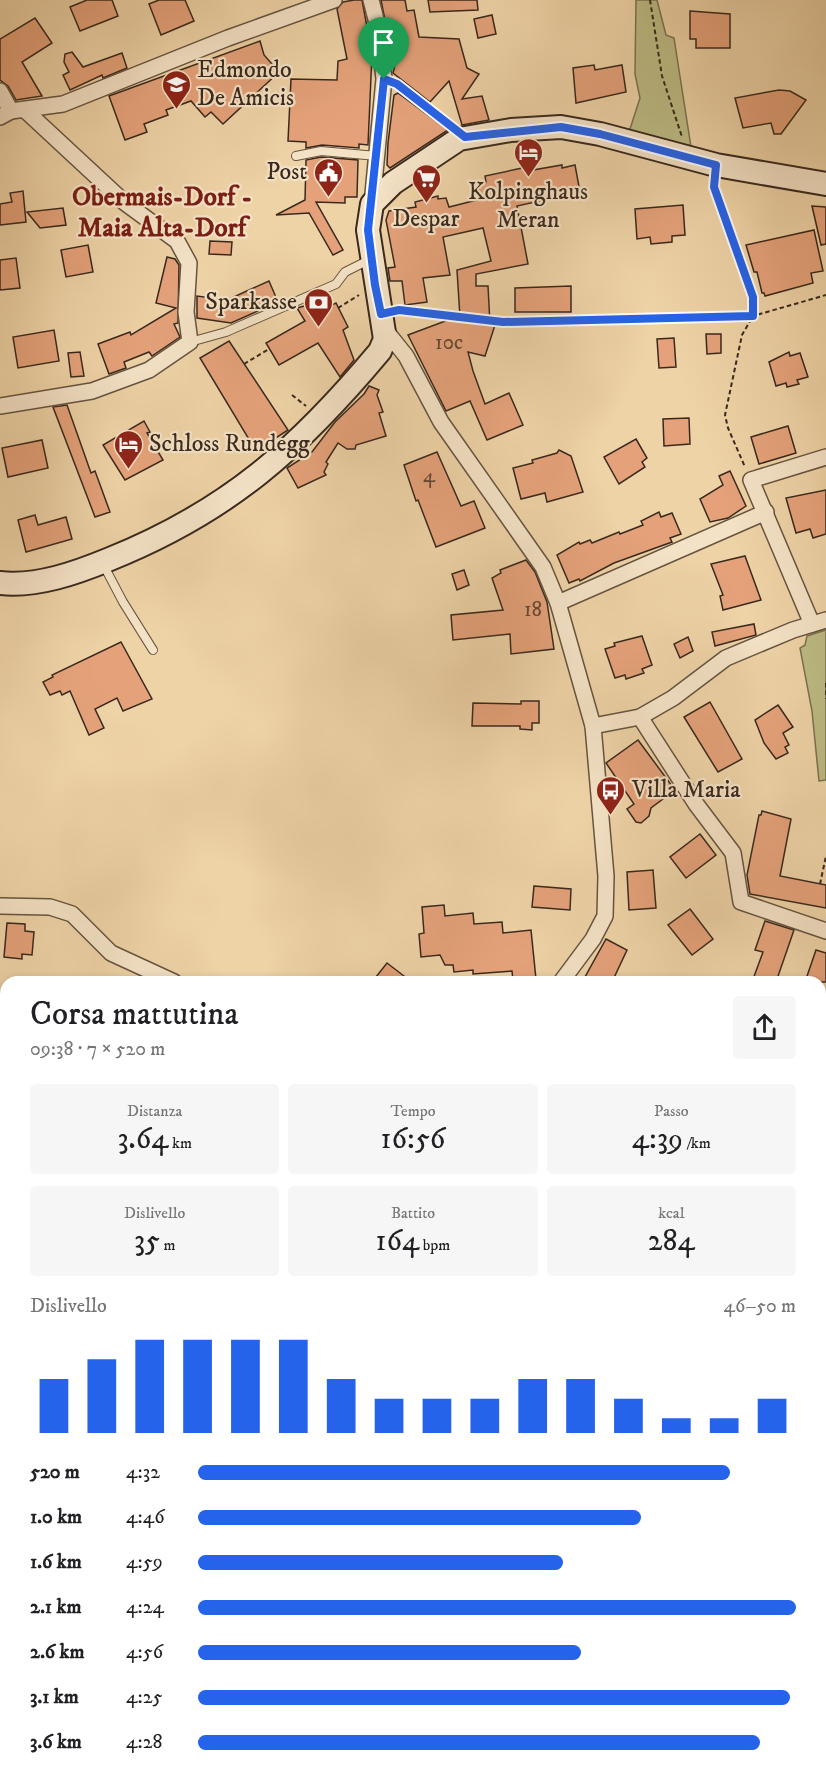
<!DOCTYPE html>
<html lang="it">
<head>
<meta charset="utf-8">
<style>
	:root { --surface:#fff; --page:#f6f6f6; --text:#202124; --muted:#757577; --accent:#2563eb }
	body { margin:0; font-family:"IM FELL DW Pica",serif; background:var(--page); color:var(--text); height:100vh; display:flex; flex-direction:column; font-size:22px; white-space:nowrap }
	* { box-sizing:border-box; margin:0 }
	p { font-size:20px; color:var(--muted) }
	.icon { flex:none; width:33px; height:33px; fill:none; stroke:currentColor; stroke-width:2; stroke-linecap:round; stroke-linejoin:round }
	.map { position:relative; flex:1; overflow:hidden }
	.panel { position:absolute; left:0px; top:976px; width:826px; height:802px; display:flex; flex-direction:column; background:var(--surface); border-radius:18px 18px 0 0; box-shadow:0 3px 9px #0003 }
	.panel>* { flex:none }
	.pin { position:absolute; display:grid; place-items:center; width:51px; height:51px; color:#fff; margin:-62px -26px; border-radius:50% 50% 50% 0; rotate:-45deg; box-shadow:0 0 6px #0007 }
	.pin .icon { rotate:45deg }
	.round { display:grid; place-items:center; flex:none; width:63px; height:63px; border-radius:6px; background:var(--page) }
	.head { display:flex; align-items:center; justify-content:space-between; height:102px; padding:0 30px }
	h1 { font-size:33px; font-weight:600; line-height:45px }
	.metrics { display:grid; grid-template-columns:repeat(3,1fr); gap:9px; height:102px; padding:6px 30px }
	.metrics div { display:grid; align-content:center; border-radius:6px; background:var(--page); text-align:center }
	.metrics b { font-size:30px; font-weight:600 }
	.metrics small { font-size:16px; font-weight:400 }
	.metrics p { font-size:16px }
	.chart { height:168px; padding:12px 30px }
	.chart p { display:flex; justify-content:space-between }
	.chart svg { width:100%; height:108px; margin-top:6px; stroke:var(--accent); stroke-width:6 }
	ul { padding:0 30px; list-style:none; font-size:20px }
	li { display:grid; grid-template-columns:96px 72px 1fr; align-items:center; height:45px }
	li i { height:15px; border-radius:8px; background:var(--accent) }
	.map>svg:first-child { display:block }
	.green { fill:#bcbb84; stroke:#7a7251; stroke-width:1.5 }
	.water { fill:#99b7ab; stroke:#737e73; stroke-width:1.5 }
	.lines { fill:none; stroke-linecap:round; stroke-linejoin:round }
	.stream { stroke:#737e73; stroke-width:4.5 }
	.building { fill:#e5a27a; stroke:#39291e; stroke-width:1.5 }
	.lane-casing { stroke:#665440; stroke-width:10 }
	.street-casing { stroke:#665440; stroke-width:18 }
	.secondary-casing { stroke:#39291e; stroke-width:26 }
	.primary-casing { stroke:#39291e; stroke-width:27 }
	.path { stroke:#39291e; stroke-width:2; stroke-dasharray:4.5 3; stroke-linecap:butt }
	.lane { stroke:#f4e2c6; stroke-width:8 }
	.street { stroke:#f4e2c6; stroke-width:15 }
	.secondary { stroke:#f4e2c6; stroke-width:22 }
	.primary { stroke:#e7ba74; stroke-width:24 }
	.route-casing { stroke:#fff; stroke-width:12 }
	.route { stroke:#2563eb; stroke-width:8 }
	.labels { text-anchor:middle; dominant-baseline:central; stroke-width:4.5; stroke-linejoin:round; paint-order:stroke }
	.number-label { font-size:21px; fill:#644735 }
	.poi-label { font-size:24px; fill:#39291e; stroke:#f4e2c6; text-anchor:start }
	.quarter-label { font-size:27px; font-weight:bold; fill:#7a1f14; stroke:#f4e2c6 }
</style>
</head>
<body>
<div class="map">
<svg width="826" height="1778" viewBox="0 0 826 1778">
	<rect width="100%" height="100%" fill="#eed3a7"/>
	<filter id="stains"><feTurbulence type="fractalNoise" baseFrequency=".00333" numOctaves="4"/><feColorMatrix values="0 0 0 0 .2 0 0 0 0 .09 0 0 0 0 .02 0 0 0 .5 -.17"/></filter>
	<radialGradient id="worn" r=".72"><stop offset=".6" stop-color="#630" stop-opacity="0"/><stop offset="1" stop-color="#630" stop-opacity=".3"/></radialGradient>
	<g class="green">
		<polygon points="636,0 657,0 666,35 674,38 691,147 629,132 640,98 635,74"/>
		<polygon points="826,630 826,780 819,781 812,711 800,648 805,645 807,636"/>
		<polygon points="826,1141 826,1225 821,1235 821,1154"/>
		<polygon points="820,1568 826,1580 826,1750 820,1744"/>
		<polygon points="610,1773 765,1773 769,1778 610,1778"/>
	</g>
	<polygon class="water" points="821,1744 826,1750 826,1778 769,1778 765,1773 820,1773"/>
	<g class="lines">
		<polyline class="stream" points="820,1020 826,1013"/>
	</g>
	<g class="building">
		<polygon points="87,0 112,0 118,16 80,31 70,7"/>
		<polygon points="159,0 185,0 194,21 161,35 149,4"/>
		<polygon points="354,0 362,0 372,54 368,145 359,144 359,148 322,145 306,148 306,142 288,141 291,79 337,80 338,61 347,59 337,9 343,2"/>
		<polygon points="381,0 405,0 407,11 414,10 419,37 459,39 467,68 479,74 462,99 482,96 489,120 462,125 449,81 430,102 393,73 399,50 391,50"/>
		<polygon points="428,0 477,0 478,10 430,12"/>
		<polygon points="690,11 730,14 730,48 696,48 696,39 690,39"/>
		<polygon points="492,15 496,34 478,38 474,19"/>
		<polygon points="35,18 52,43 22,62 42,96 16,100 8,86 0,80 0,39"/>
		<polygon points="260,41 264,55 279,72 223,124 211,112 205,117 191,101 166,110 168,115 144,124 147,132 125,140 109,96"/>
		<polygon points="72,52 83,67 122,53 127,68 103,78 102,75 70,90 63,75 69,72 64,62 65,54"/>
		<polygon points="594,65 595,70 622,65 626,92 576,103 573,68"/>
		<polygon points="779,90 790,91 806,100 781,134 774,134 771,123 743,128 735,98"/>
		<polygon points="398,93 448,130 390,168 387,165 388,143 394,95"/>
		<polygon points="321,157 358,160 357,197 345,197 345,203 316,202 343,250 333,255 309,213 276,215 305,200 306,160"/>
		<polygon points="562,165 562,168 575,165 580,192 517,206 528,264 476,274 476,286 488,286 490,324 495,325 485,356 468,352 473,371 485,404 509,393 523,425 487,440 470,401 446,411 408,335 456,317 460,317 457,270 491,261 483,228 443,237 450,275 423,278 427,302 405,305 402,281 390,281 388,268 395,267 386,220 389,211 416,207 415,202 438,196 438,199 446,198 449,207 481,199 478,184 486,182 485,176 527,167 527,171"/>
		<polygon points="23,191 26,222 0,225 0,204 12,202 10,193"/>
		<polygon points="683,205 685,235 672,236 672,242 651,244 650,237 637,239 635,209"/>
		<polygon points="812,206 826,207 826,244 821,245"/>
		<polygon points="63,208 66,225 40,228 27,212"/>
		<polygon points="814,230 823,271 811,273 813,283 765,296 764,293 762,293 757,272 754,272 746,245"/>
		<polygon points="210,241 232,242 231,255 209,254"/>
		<polygon points="88,245 93,272 66,277 61,250"/>
		<polygon points="167,257 175,259 179,265 178,323 174,324 180,337 152,356 149,352 124,362 126,368 109,374 98,344 130,332 131,335 176,308 156,303"/>
		<polygon points="16,258 20,288 0,290 0,260"/>
		<polygon points="269,281 278,302 231,323 197,318 197,296 227,300"/>
		<polygon points="571,286 571,312 515,312 515,288"/>
		<polygon points="330,299 332,305 336,303 348,327 343,330 354,360 340,377 318,343 279,365 266,343 305,321 297,308"/>
		<polygon points="54,330 59,361 18,368 13,337"/>
		<polygon points="706,334 721,334 721,353 707,354"/>
		<polygon points="674,338 676,367 659,368 657,339"/>
		<polygon points="229,341 288,430 256,451 200,358"/>
		<polygon points="80,352 84,376 71,377 68,353"/>
		<polygon points="789,352 790,356 800,353 808,377 797,380 799,384 787,387 786,383 776,386 769,362"/>
		<polygon points="369,386 379,390 377,395 383,412 379,413 386,436 356,445 355,449 347,449 338,443 326,462 328,464 324,472 326,475 298,488 287,468 312,452 335,422 364,394"/>
		<polygon points="67,405 91,473 95,471 110,512 95,517 53,407"/>
		<polygon points="689,418 690,444 664,446 663,419"/>
		<polygon points="144,421 150,432 147,433 163,460 125,480 103,445"/>
		<polygon points="788,426 796,453 759,464 751,437"/>
		<polygon points="636,439 647,458 642,462 645,467 619,484 604,457"/>
		<polygon points="42,440 48,468 8,477 2,448"/>
		<polygon points="559,450 571,456 583,492 547,502 545,493 521,499 513,468 533,463 532,460 557,453"/>
		<polygon points="437,452 461,506 474,501 485,528 436,547 418,500 416,501 404,465"/>
		<polygon points="730,471 746,506 728,518 710,522 700,499 723,485 719,476"/>
		<polygon points="826,490 826,534 813,538 810,529 796,533 786,498"/>
		<polygon points="659,512 661,517 672,513 681,534 670,538 672,542 614,563 580,581 579,579 569,583 557,555 579,542 580,544 590,540 592,543 619,532 620,534 643,525 641,521"/>
		<polygon points="35,515 38,525 66,517 72,539 26,552 18,520"/>
		<polygon points="745,556 761,600 723,610 720,596 723,595 711,564"/>
		<polygon points="526,560 535,572 547,602 554,649 511,654 510,634 453,640 451,615 503,610 492,578 501,573 500,570"/>
		<polygon points="464,570 469,585 457,590 452,574"/>
		<polygon points="754,624 756,635 715,646 712,632"/>
		<polygon points="642,636 652,665 642,669 644,673 626,679 625,675 615,678 605,649 615,646 614,643"/>
		<polygon points="688,637 693,651 680,658 674,644"/>
		<polygon points="121,642 152,699 123,711 117,698 95,709 104,728 89,735 70,691 62,695 60,691 50,695 43,682 53,677 52,675"/>
		<polygon points="521,701 539,701 539,723 532,723 532,730 520,729 520,726 472,726 473,703 521,704"/>
		<polygon points="710,702 742,759 718,772 684,717"/>
		<polygon points="778,705 793,727 783,733 789,745 785,747 788,753 776,759 764,743 755,720"/>
		<polygon points="638,740 675,790 651,808 649,816 641,823 636,822 627,809 634,804 606,763"/>
		<polygon points="762,811 791,819 780,876 826,885 826,908 750,894 747,875 759,815 761,815"/>
		<polygon points="700,834 716,855 686,878 670,857"/>
		<polygon points="653,870 656,908 629,910 627,872"/>
		<polygon points="534,886 571,889 570,910 532,907"/>
		<polygon points="444,905 445,916 473,913 474,924 502,922 503,933 531,930 536,979 513,981 512,971 473,974 473,970 454,972 453,965 445,965 440,955 421,957 419,934 424,933 422,907"/>
		<polygon points="690,909 713,939 692,955 668,925"/>
		<polygon points="765,921 794,930 776,982 752,982 763,952 755,950"/>
		<polygon points="7,923 25,924 25,931 34,932 32,955 22,954 22,959 4,957"/>
		<polygon points="606,939 627,950 612,982 595,982 585,977"/>
		<polygon points="816,950 826,953 826,982 805,982"/>
		<polygon points="387,963 404,976 399,982 372,982"/>
	</g>
	<g class="lines">
		<defs>
			<g id="lane">
				<polyline points="384,79 397,84 462,134"/>
				<polyline points="296,156 321,151 377,156"/>
				<polyline points="190,342 226,332 336,284 345,272 369,260"/>
				<polyline points="103,564 123,602 153,650"/>
			</g>
			<g id="street">
				<polyline points="371,0 379,31 384,79 372,204"/>
				<polyline points="0,91 11,111"/>
				<polyline points="0,117 11,111 63,104 228,38 334,0"/>
				<polyline points="386,331 406,356 441,422 543,567 558,603 593,726 606,876 605,916 593,939 561,982"/>
				<polyline points="0,406 92,391 149,370 190,342 186,312 189,263 177,241 124,202 26,111"/>
				<polyline points="558,603 766,512"/>
				<polyline points="812,624 751,480 826,457"/>
				<polyline points="640,717 696,804 733,853 741,902 826,931"/>
				<polyline points="593,726 640,717 673,698 726,658 793,630 826,620"/>
				<polyline points="0,906 50,907 72,914 111,953 174,982"/>
				<polyline points="0,1218 6,1218"/>
				<polyline points="0,1565 6,1564"/>
				<polyline points="529,1773 531,1778"/>
				<polyline points="216,1778 222,1773"/>
				<polyline points="287,1778 287,1773"/>
			</g>
			<path id="secondary" d="M0,583C37,587 76,573 110,559C229,511 299,448 380,351L385,339L368,230L372,204L393,183L459,139L511,130L561,127L600,134L716,165L826,184"/>
			<g id="primary">
				<polyline points="820,1100 826,1092"/>
				<polyline points="820,1534 826,1549"/>
			</g>
		</defs>
		<use href="#lane" class="lane-casing"/>
		<use href="#street" class="street-casing"/>
		<use href="#secondary" class="secondary-casing"/>
		<use href="#primary" class="primary-casing"/>
		<g class="path">
			<polyline points="650,0 662,76 682,137"/>
			<polyline points="714,183 753,297 753,316 742,335 725,415 728,428 745,467"/>
			<polyline points="338,308 359,295"/>
			<polyline points="399,310 503,322 753,316 826,295"/>
			<polyline points="244,364 269,349"/>
			<polyline points="292,395 306,406"/>
			<polyline points="826,683 826,699"/>
			<polyline points="820,884 826,856"/>
			<polyline points="820,1035 826,1030"/>
			<polyline points="823,1128 826,1128"/>
			<polyline points="820,1738 826,1743"/>
			<polyline points="604,1773 611,1778"/>
			<polyline points="728,1773 733,1778"/>
		</g>
		<use href="#lane" class="lane"/>
		<use href="#street" class="street"/>
		<use href="#secondary" class="secondary"/>
		<use href="#primary" class="primary"/>
	</g>
	<g class="lines">
		<defs>
			<polygon id="route" points="384,79 397,84 465,137 561,127 600,134 716,165 714,187 753,297 753,316 503,322 399,310 381,314 375,285 368,230"/>
		</defs>
		<use href="#route" class="route-casing"/>
		<use href="#route" class="route"/>
	</g>
	<defs>
		<symbol id="school-pin" viewBox="-11 -11 22 30"><path d="M0 17L-7.5 6A9.5 9.5 0 1 1 7.5 6Z" fill="#8f2418" stroke="#f4e2c6"/><path d="M0-5L7-2L0 1L-7-2ZM-4 1L0 2.5L4 1V4Q0 6-4 4Z" fill="#fff"/></symbol>
		<symbol id="hotel-pin" viewBox="-11 -11 22 30"><path d="M0 17L-7.5 6A9.5 9.5 0 1 1 7.5 6Z" fill="#8f2418" stroke="#f4e2c6"/><path d="M-6-4.5h1.5V1H6V5H4.5V3h-9V5H-6ZM-4 0a1.8 1.8 0 1 1 3.6 0ZM.5 0V-2.5h3Q6-2.5 6 0Z" fill="#fff"/></symbol>
		<symbol id="civic-pin" viewBox="-11 -11 22 30"><path d="M0 17L-7.5 6A9.5 9.5 0 1 1 7.5 6Z" fill="#8f2418" stroke="#f4e2c6"/><path d="M-.6-6.5H3V-4.5H.6V-3L4-1V1h2V6H-6V1h2V-1L-.6-3ZM-1.2 2.5V6h2.4V2.5Z" fill="#fff"/></symbol>
		<symbol id="supermarket-pin" viewBox="-11 -11 22 30"><path d="M0 17L-7.5 6A9.5 9.5 0 1 1 7.5 6Z" fill="#8f2418" stroke="#f4e2c6"/><path d="M-6-5.5h2.5l.6 2H6L4.5 2H-2.5L-4.4-4H-6ZM-1.5 3.2a1.3 1.3 0 1 0 .1 0ZM3 3.2a1.3 1.3 0 1 0 .1 0Z" fill="#fff"/></symbol>
		<symbol id="bank-pin" viewBox="-11 -11 22 30"><path d="M0 17L-7.5 6A9.5 9.5 0 1 1 7.5 6Z" fill="#8f2418" stroke="#f4e2c6"/><path d="M-6-4H6V4H-6ZM0-2.3a2.3 2.3 0 1 0 0 4.6a2.3 2.3 0 1 0 0-4.6Z" fill="#fff"/></symbol>
		<symbol id="bus-pin" viewBox="-11 -11 22 30"><path d="M0 17L-7.5 6A9.5 9.5 0 1 1 7.5 6Z" fill="#8f2418" stroke="#f4e2c6"/><path d="M-5-6H5V4H4V6H2V4H-2V6H-4V4H-5ZM-3.5-4V0h7V-4ZM-3.5 1.2v1.5H-2V1.2ZM2 1.2v1.5H3.5V1.2Z" fill="#fff"/></symbol>
	</defs>
	<g fill-rule="evenodd">
		<use href="#school-pin" x="160" y="68" width="33" height="45"/>
		<use href="#hotel-pin" x="512" y="136" width="33" height="45"/>
		<use href="#civic-pin" x="312" y="156" width="33" height="45"/>
		<use href="#supermarket-pin" x="410" y="162" width="33" height="45"/>
		<use href="#bank-pin" x="302" y="286" width="33" height="45"/>
		<use href="#hotel-pin" x="112" y="428" width="33" height="45"/>
		<use href="#bus-pin" x="594" y="774" width="33" height="45"/>
	</g>
	<g class="labels">
		<g class="number-label">
			<text x="449" y="343">10c</text>
			<text x="429" y="476">4</text>
			<text x="533" y="610">18</text>
		</g>
		<g class="poi-label">
			<text x="197" y="70">Edmondo<tspan x="197" dy="28">De Amicis</tspan></text>
			<text x="307" y="172" text-anchor="end">Post</text>
			<text x="528" y="192" text-anchor="middle">Kolpinghaus<tspan x="528" dy="28">Meran</tspan></text>
			<text x="426" y="219" text-anchor="middle">Despar</text>
			<text x="297" y="302" text-anchor="end">Sparkasse</text>
			<text x="149" y="444">Schloss Rundegg</text>
			<text x="632" y="790">Villa Maria</text>
		</g>
		<g class="quarter-label">
			<text x="162" y="197">Obermais-Dorf -<tspan x="162" dy="31">Maia Alta-Dorf</tspan></text>
		</g>
	</g>
	<rect width="100%" height="100%" filter="url(#stains)"/>
	<rect width="100%" height="100%" fill="url(#worn)"/>
</svg>
<div class="pin" style="left:384px;top:79px;background:#1e9e55"><svg class="icon" aria-label="arrive" viewBox="0 0 24 24"><path d="M6 21V4h12l-3 4 3 4H6"/></svg></div>
<section class="panel">
<div class="head"><div><h1>Corsa mattutina</h1><p>09:38 · 7 × 520 m</p></div><a class="round"><svg class="icon" aria-label="share" viewBox="0 0 24 24"><path d="M12 15V3M7 8l5-5 5 5M5 13v7h14v-7"/></svg></a></div>
<div class="metrics">
<div><p>Distanza</p><b>3.64<small> km</small></b></div>
<div><p>Tempo</p><b>16:56</b></div>
<div><p>Passo</p><b>4:39<small> /km</small></b></div>
</div>
<div class="metrics">
<div><p>Dislivello</p><b>35<small> m</small></b></div>
<div><p>Battito</p><b>164<small> bpm</small></b></div>
<div><p>kcal</p><b>284</b></div>
</div>
<div class="chart"><p><span>Dislivello</span>46–50 m</p>
<svg viewBox="0 0 160 44" preserveAspectRatio="none"><path d="M5 44V22M15 44V14M25 44V6M35 44V6M45 44V6M55 44V6M65 44V22M75 44V30M85 44V30M95 44V30M105 44V22M115 44V22M125 44V30M135 44V38M145 44V38M155 44V30"/></svg>
</div>
<ul>
<li><b>520 m</b>4:32<i style="width:89%"></i></li>
<li><b>1.0 km</b>4:46<i style="width:74%"></i></li>
<li><b>1.6 km</b>4:59<i style="width:61%"></i></li>
<li><b>2.1 km</b>4:24<i style="width:100%"></i></li>
<li><b>2.6 km</b>4:56<i style="width:64%"></i></li>
<li><b>3.1 km</b>4:25<i style="width:99%"></i></li>
<li><b>3.6 km</b>4:28<i style="width:94%"></i></li>
</ul>
</section>
</div>
</body>
</html>
